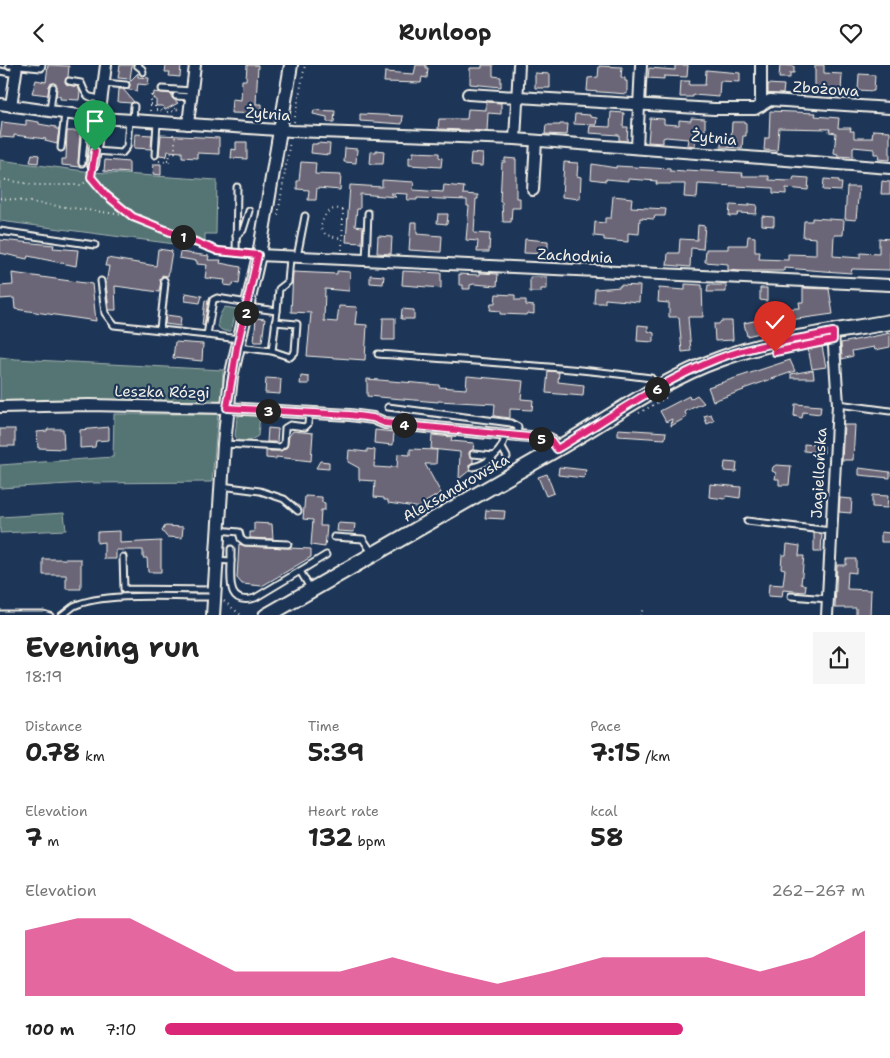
<!DOCTYPE html>
<html lang="en">
<head>
<meta charset="utf-8">
<style>
	:root { --surface:#fff; --page:#f6f6f6; --text:#222; --muted:#767676; --accent:#db2777 }
	body { margin:0; font-family:"Shantell Sans",sans-serif; background:var(--page); color:var(--text); height:100vh; display:flex; flex-direction:column; font-size:19px; white-space:nowrap }
	* { box-sizing:border-box; margin:0 }
	p { font-size:16px; color:var(--muted) }
	.icon { flex:none; width:28px; height:28px; fill:none; stroke:currentColor; stroke-width:2; stroke-linecap:round; stroke-linejoin:round }
	.map { position:relative; height:550px; overflow:hidden }
	.details { display:flex; flex-direction:column; background:var(--surface); flex:1 }
	.details>* { flex:none }
	.pin { position:absolute; display:grid; place-items:center; width:42px; height:42px; color:#fff; margin:-51px -21px; border-radius:50% 50% 50% 0; rotate:-45deg; box-shadow:0 0 5px #0007 }
	.pin .icon { rotate:45deg }
	.km { position:absolute; width:25px; height:25px; margin:-12px; border-radius:50%; background:#222; color:#fff; font-size:14px; line-height:25px; text-align:center }
	.round { display:grid; place-items:center; flex:none; width:52px; height:52px; border-radius:0px; background:var(--page) }
	.summary { display:flex; align-items:center; justify-content:space-between; height:85px; padding:0 25px }
	h1 { font-size:28px; font-weight:700; line-height:38px }
	.metrics { display:grid; grid-template-columns:repeat(3,1fr); gap:8px; height:85px; padding:5px 25px }
	.metrics div { display:grid; align-content:center }
	.metrics b { font-size:25px; font-weight:700 }
	.metrics small { font-size:14px; font-weight:400 }
	.metrics p { font-size:14px }
	.chart { height:140px; padding:10px 25px }
	.chart p { display:flex; justify-content:space-between }
	.chart svg { width:100%; height:90px; margin-top:5px; fill:var(--accent); opacity:.7 }
	ul { padding:0 25px; list-style:none; font-size:16px }
	li { display:grid; grid-template-columns:80px 60px 1fr; align-items:center; height:38px }
	li i { height:12px; border-radius:6px; background:var(--accent) }
	header { display:flex; justify-content:space-between; align-items:center; height:65px; padding:0 25px; background:var(--surface); font-size:22px; font-weight:700 }
	.map>svg:first-child { display:block }
	.green { fill:#557574; stroke:#a4b3ae }
	.building { fill:#6b6678; stroke:#f4f1e8 }
	.lines { fill:none; stroke-linecap:round; stroke-linejoin:round }
	.service-casing { stroke:#f4f1e8; stroke-width:9 }
	.minor-casing { stroke:#f4f1e8; stroke-width:14 }
	.tertiary-casing { stroke:#f4f1e8; stroke-width:16 }
	.secondary-casing { stroke:#f4f1e8; stroke-width:18 }
	.path { stroke:#f4f1e8; stroke-width:2; stroke-dasharray:1 4; stroke-linecap:butt }
	.service { stroke:#1d3557; stroke-width:5 }
	.minor { stroke:#1d3557; stroke-width:10 }
	.tertiary { stroke:#1d3557; stroke-width:12 }
	.secondary { stroke:#1d3557; stroke-width:14 }
	.route-casing { stroke:#fff; stroke-width:10 }
	.route { stroke:#db2777; stroke-width:6 }
	.labels { text-anchor:middle; dominant-baseline:central; stroke-width:4.5; stroke-linejoin:round; paint-order:stroke }
	.street-label { font-size:15px; fill:#f4f1e8; stroke:#1d3557 }
</style>
</head>
<body>
<header><svg class="icon" aria-label="back" viewBox="0 0 24 24"><path d="M15 5l-7 7 7 7"/></svg>Runloop<svg class="icon" aria-label="heart" viewBox="0 0 24 24"><path d="M12 20l-8-8c-3-5 5-10 8-4 3-6 11-1 8 4z"/></svg></header>
<div class="map">
<svg width="890" height="551" viewBox="0 0 890 551">
	<rect width="100%" height="100%" fill="#1d3557"/>
	<filter id="ink" filterUnits="userSpaceOnUse"><feTurbulence type="fractalNoise" baseFrequency=".02" numOctaves="2"/><feDisplacementMap in="SourceGraphic" scale="10" xChannelSelector="R" yChannelSelector="G"/><feConvolveMatrix kernelMatrix="1 2 1 2 8 2 1 2 1" color-interpolation-filters="sRGB"/></filter>
	<g filter="url(#ink)">
		<g class="green">
			<polygon points="0,95 92,107 217,115 216,169 205,169 205,183 0,156"/>
			<path d="M225,242L237,244L231,266C228,266 224,267 222,265C213,262 221,246 225,242Z"/>
			<polygon points="0,292 16,294 223,305 222,335 0,337"/>
			<polygon points="114,349 218,349 212,417 87,418 0,423 0,400 113,392"/>
			<polygon points="241,350 260,350 258,371 249,376 239,376 235,371 237,352"/>
			<polygon points="64,448 66,465 0,468 0,452"/>
		</g>
		<g class="building">
			<polygon points="48,0 69,1 68,12 65,17 68,20 78,22 80,27 79,35 60,34 60,31 56,31 57,21 54,18 49,20 48,30 32,28 36,15 46,17"/>
			<polygon points="120,0 132,0 130,14 118,13"/>
			<polygon points="166,0 181,0 180,12 169,11 170,7 165,7"/>
			<polygon points="247,0 258,0 256,39 262,39 262,49 231,48 232,34 241,35 242,15 246,15"/>
			<polygon points="416,0 426,0 426,3 428,3 427,13 422,12 421,18 384,17 385,7 414,9"/>
			<polygon points="482,0 493,0 493,11 501,12 501,22 470,19 470,3 482,3"/>
			<polygon points="675,0 688,0 687,12 664,11 664,14 648,13 649,3 675,5"/>
			<polygon points="780,0 794,1 794,8 790,8 790,13 779,13"/>
			<polygon points="815,0 824,0 824,8 842,9 841,27 815,26"/>
			<polygon points="599,1 622,2 621,12 625,13 625,16 627,16 627,29 587,26 588,13 598,12"/>
			<polygon points="706,5 740,8 740,17 720,16 719,32 693,30 693,32 680,32 681,16 690,16 689,20 705,20"/>
			<polygon points="138,8 138,12 149,13 148,20 138,19 137,26 123,24 134,37 131,38 118,37 119,24 128,24 130,20 129,17"/>
			<polygon points="535,8 550,9 550,23 535,23"/>
			<polygon points="859,9 875,10 874,26 858,25"/>
			<polygon points="768,19 784,20 783,29 768,29"/>
			<polygon points="154,27 172,29 172,33 178,38 165,45 163,41 156,41 156,34 153,34"/>
			<polygon points="486,37 501,38 501,49 488,48 487,66 438,64 439,54 467,54 468,44 486,45"/>
			<polygon points="314,45 335,46 334,57 327,57 327,52 313,49"/>
			<polygon points="770,46 816,48 815,51 839,53 838,63 851,63 850,66 854,66 854,73 872,73 873,65 890,66 890,95 878,94 879,89 874,89 874,84 853,82 853,92 837,91 838,89 834,88 836,68 829,67 830,64 779,63 777,86 764,85 765,73 769,73"/>
			<polygon points="611,47 624,48 623,62 628,62 627,76 619,75 619,70 589,68 590,61 610,62"/>
			<polygon points="360,49 403,51 402,59 360,56"/>
			<polygon points="575,49 590,50 590,52 597,53 596,60 574,59"/>
			<polygon points="650,53 664,54 664,59 679,60 679,55 691,56 691,53 705,54 705,68 696,68 695,81 687,80 688,74 666,72 663,73 663,78 648,77"/>
			<polygon points="26,55 39,57 39,59 56,62 56,64 59,64 57,79 45,76 46,74 14,70 14,73 0,72 2,57 26,60"/>
			<polygon points="732,57 746,57 746,71 743,71 742,83 721,82 721,73 731,74"/>
			<polygon points="560,59 568,59 567,70 545,69 546,60 560,60"/>
			<polygon points="67,66 80,66 78,98 80,102 62,100 62,94 66,94"/>
			<polygon points="135,69 152,70 151,84 134,83"/>
			<polygon points="161,70 219,73 219,89 197,88 197,93 182,92 182,87 168,86 167,91 159,90"/>
			<polygon points="236,77 247,77 247,94 231,93 232,84 236,85"/>
			<polygon points="317,78 330,79 329,90 311,88 312,79 317,79"/>
			<polygon points="345,83 357,84 356,98 344,97"/>
			<polygon points="376,85 384,86 383,99 370,99 371,87 376,87"/>
			<polygon points="413,87 439,88 439,92 442,93 441,102 409,100 409,92 413,92"/>
			<polygon points="471,88 483,89 482,101 470,100"/>
			<polygon points="32,89 39,90 38,98 30,97"/>
			<polygon points="505,93 516,94 516,133 520,133 520,143 512,143 511,157 503,157 502,137 500,137 502,97 505,97"/>
			<polygon points="105,95 129,97 129,108 104,106"/>
			<polygon points="301,97 316,98 315,109 341,110 340,125 317,123 316,135 308,135 309,125 297,124 297,116 299,116"/>
			<polygon points="564,97 578,98 577,111 581,112 580,134 562,132"/>
			<polygon points="154,99 161,99 161,110 153,109"/>
			<polygon points="592,99 616,103 616,101 670,104 670,106 685,107 686,105 743,108 742,111 769,111 769,115 789,116 793,115 794,112 809,113 808,125 786,123 786,129 773,128 773,123 698,119 697,133 684,132 685,119 656,119 657,116 628,114 628,116 606,114 606,116 591,114"/>
			<polygon points="824,114 839,115 839,118 842,118 841,126 823,125"/>
			<polygon points="382,115 414,117 413,125 443,127 444,120 464,122 463,129 478,130 478,134 476,134 474,168 490,169 489,187 477,187 478,176 466,175 469,141 467,141 467,135 417,133 417,135 407,135 408,129 390,128 396,132 360,129 360,144 357,144 355,161 363,162 362,178 346,177 350,120 382,122"/>
			<polygon points="882,116 890,117 890,129 881,129"/>
			<polygon points="847,122 859,122 856,155 845,154"/>
			<polygon points="613,131 632,133 631,142 666,144 665,151 655,151 654,154 640,153 639,169 628,168 628,177 604,175 604,172 594,171 595,157 605,158 605,153 611,153"/>
			<polygon points="749,139 757,140 756,149 738,148 737,151 729,151 730,140 749,141"/>
			<polygon points="438,149 448,149 447,159 437,158"/>
			<polygon points="762,151 774,152 774,161 762,160"/>
			<polygon points="812,153 844,155 843,170 834,170 833,191 860,193 860,188 879,189 879,173 890,174 890,205 852,204 851,208 784,203 784,206 740,206 728,205 728,199 705,197 706,184 728,184 728,180 747,180 748,171 755,172 755,187 760,187 759,194 788,195 788,189 816,190 816,173 803,172 804,156 812,156"/>
			<polygon points="411,157 417,157 417,169 442,171 441,187 409,185"/>
			<polygon points="698,160 705,161 703,184 691,183 690,202 667,200 668,188 679,188 680,174 697,175"/>
			<polygon points="378,171 392,172 391,189 377,188"/>
			<polygon points="525,174 548,176 548,189 524,188"/>
			<polygon points="0,175 54,180 53,183 78,185 76,201 28,191 27,194 0,188"/>
			<polygon points="158,184 172,186 168,211 162,210 159,227 115,221 116,245 109,245 106,219 109,201 105,201 107,193 156,201"/>
			<polygon points="180,187 209,191 208,195 221,195 220,198 241,202 239,219 233,218 233,221 224,220 225,215 205,213 207,200 197,199 197,196 179,193"/>
			<polygon points="337,206 350,207 349,226 325,224 324,256 337,257 339,241 357,242 355,259 367,260 365,295 307,291 311,248 291,247 293,207 337,209"/>
			<polygon points="403,206 441,208 441,223 402,220"/>
			<polygon points="12,208 92,219 96,256 15,244 14,233 0,234 0,221 13,220"/>
			<polygon points="480,208 498,209 497,221 474,219 470,220 470,224 463,224 463,220 459,220 459,209 480,210"/>
			<polygon points="370,210 384,211 383,219 370,218"/>
			<polygon points="530,212 547,212 547,224 541,224 541,227 530,227"/>
			<polygon points="685,219 702,220 703,252 688,252 691,286 682,287 679,252 669,252 669,238 658,237 659,223 685,225"/>
			<polygon points="620,220 640,221 639,237 605,234 605,238 594,238 595,224 620,222"/>
			<polygon points="708,220 726,220 726,227 707,227"/>
			<polygon points="760,223 767,223 767,236 760,235"/>
			<polygon points="803,223 829,224 833,249 783,256 784,258 768,260 768,266 747,271 744,258 764,254 763,242 774,242 774,244 800,243 799,237 803,237"/>
			<polygon points="186,228 202,231 200,238 185,236"/>
			<polygon points="496,229 515,230 515,235 526,235 526,240 534,241 534,249 527,248 526,250 500,249 500,246 490,245 491,238 495,238"/>
			<polygon points="205,235 208,236 204,261 202,260"/>
			<polygon points="402,244 414,245 414,254 401,254"/>
			<polygon points="166,250 181,252 180,261 165,259"/>
			<polygon points="256,253 265,254 262,277 254,277"/>
			<polygon points="383,253 395,253 395,275 382,275"/>
			<polygon points="721,256 732,256 733,275 715,276 714,259 719,259"/>
			<polygon points="638,260 648,261 648,266 654,268 654,277 637,276"/>
			<polygon points="890,268 890,282 875,285 874,282 852,286 853,291 842,294 841,278"/>
			<polygon points="175,277 203,279 202,296 173,293"/>
			<polygon points="822,281 826,302 812,304 808,283"/>
			<polygon points="790,295 795,306 743,324 744,325 713,336 708,322"/>
			<polygon points="813,305 814,313 791,313 791,309"/>
			<polygon points="548,306 559,307 558,317 584,320 583,331 546,328"/>
			<polygon points="301,311 309,312 309,319 300,319"/>
			<polygon points="467,311 523,316 521,334 533,335 532,345 510,344 510,353 494,351 495,339 438,336 438,337 367,331 367,314 439,320 439,322 466,324"/>
			<polygon points="266,313 281,314 280,329 265,328"/>
			<polygon points="697,330 704,338 688,345 685,347 687,352 671,361 672,354 666,357 660,346 689,331 690,334"/>
			<polygon points="795,339 821,341 820,349 803,347 802,353 794,351"/>
			<polygon points="711,349 714,356 707,359 704,351"/>
			<polygon points="844,360 855,360 853,395 842,395"/>
			<polygon points="109,362 109,375 96,376 95,382 80,383 80,365"/>
			<polygon points="268,363 278,364 277,377 267,377"/>
			<rect x="0" y="364" width="15" height="17"/>
			<polygon points="48,364 63,364 64,384 38,383 37,367 47,366"/>
			<polygon points="618,364 666,367 665,374 618,371"/>
			<polygon points="375,365 394,367 393,380 374,378"/>
			<polygon points="293,366 313,368 311,396 276,392 276,394 266,393 266,386 280,386 287,382 289,371"/>
			<polygon points="432,370 452,372 451,376 474,378 473,385 470,386 469,389 473,393 473,397 469,400 470,405 459,414 460,387 431,384"/>
			<polygon points="804,379 824,381 824,388 804,386"/>
			<polygon points="367,384 375,385 374,402 391,403 391,402 397,402 398,389 410,390 410,384 437,385 436,399 425,399 441,428 422,439 422,443 388,438 388,435 384,435 384,433 374,432 375,416 359,415 359,403 348,397 349,385 367,387"/>
			<polygon points="320,396 329,397 329,404 316,403"/>
			<polygon points="725,397 737,398 736,407 724,406"/>
			<polygon points="776,400 791,401 789,420 779,420 779,414 775,414 776,408 772,406 773,402"/>
			<polygon points="559,402 586,405 584,413 558,410"/>
			<polygon points="859,403 890,407 890,413 859,410"/>
			<polygon points="547,409 554,428 546,431 538,412"/>
			<polygon points="710,419 741,422 740,433 726,431 725,434 709,432"/>
			<polygon points="872,430 888,431 887,443 872,442"/>
			<polygon points="305,431 322,432 322,437 325,438 325,445 321,445 320,461 327,461 325,482 311,480 313,455 303,454"/>
			<polygon points="840,433 852,434 851,448 839,447"/>
			<polygon points="486,445 505,446 504,454 485,453"/>
			<polygon points="254,458 272,459 273,474 250,473 250,467 254,467"/>
			<polygon points="338,458 355,459 354,467 337,466"/>
			<polygon points="165,461 183,462 182,473 167,472 162,466"/>
			<polygon points="120,466 120,478 161,476 161,507 148,507 147,493 143,493 143,485 116,485 116,494 104,494 104,477 97,478 97,467"/>
			<polygon points="881,467 890,468 890,477 881,477"/>
			<polygon points="814,468 822,469 821,487 814,487"/>
			<polygon points="239,479 245,481 311,484 311,492 262,521 242,519 237,513"/>
			<polygon points="787,479 800,481 799,491 804,491 801,519 806,520 805,527 783,525 782,532 768,531 769,519 783,520 785,504 781,503 782,490 786,490"/>
			<polygon points="43,494 81,494 81,524 66,524 66,510 43,510"/>
			<polygon points="846,494 856,494 856,508 848,507 847,524 871,525 870,551 856,551 856,543 835,543 837,500 846,500"/>
		</g>
		<g class="lines">
			<defs>
				<g id="service">
					<polyline points="9,0 41,3 42,0"/>
					<polyline points="137,0 142,4 143,7"/>
					<polyline points="0,6 16,9"/>
					<path d="M69,16L81,18C87,32 86,32 101,34"/>
					<polyline points="104,18 126,20"/>
					<polyline points="162,24 192,26"/>
					<polyline points="176,31 191,32"/>
					<polyline points="50,46 53,22"/>
					<polyline points="133,55 134,41"/>
					<polyline points="61,83 65,48"/>
					<polyline points="95,86 122,88 127,82 129,55"/>
					<polyline points="155,90 157,57"/>
					<polyline points="82,98 86,51"/>
					<polyline points="0,166 95,180"/>
					<polyline points="236,171 243,165 249,146"/>
					<polyline points="218,186 258,190"/>
					<polyline points="236,188 237,122"/>
					<polyline points="297,192 305,151"/>
					<polyline points="366,196 368,148"/>
					<polyline points="101,216 105,248 114,260 207,270"/>
					<polyline points="248,242 277,246 279,224 288,217 290,193"/>
					<polyline points="160,264 165,218 164,215"/>
					<polyline points="239,274 207,270 213,235 217,233 248,238"/>
					<polyline points="238,282 272,286 277,246"/>
					<polyline points="272,286 290,292 295,287 297,259 275,257"/>
					<path d="M378,289C469,296 561,301 651,313L657,321"/>
					<polyline points="838,339 890,346"/>
					<polyline points="388,342 511,358 518,362 517,371"/>
					<polyline points="224,379 280,382 284,379 285,363 290,360 305,362 308,359 309,348"/>
					<polyline points="502,383 507,392"/>
					<polyline points="473,389 494,391"/>
					<path d="M473,402C488,399 504,386 505,370"/>
					<polyline points="221,421 260,426 284,434 298,446"/>
					<polyline points="747,456 831,466"/>
					<polyline points="218,465 239,467 241,474 245,477 288,479"/>
					<polyline points="334,472 363,474 373,489"/>
					<polyline points="123,492 124,524 214,525"/>
					<path d="M216,495L231,496C231,514 226,541 255,533L300,506L310,523"/>
					<polyline points="231,496 231,484"/>
					<polyline points="300,506 326,490"/>
					<polyline points="791,531 828,534"/>
					<polyline points="0,549 43,549 50,551"/>
					<path d="M61,551C65,548 70,544 74,541C103,527 173,532 207,532"/>
				</g>
				<g id="minor">
					<polyline points="468,29 714,44 755,44 770,35 890,43"/>
					<polyline points="0,39 99,53 133,55 292,66 515,74 890,103"/>
					<polyline points="11,41 17,0"/>
					<polyline points="761,41 761,0"/>
					<polyline points="188,59 195,0"/>
					<polyline points="515,74 519,0"/>
					<polyline points="637,82 641,0"/>
					<polyline points="93,99 106,0"/>
					<polyline points="533,125 536,76"/>
					<polyline points="259,190 890,220"/>
					<polyline points="0,342 89,340 227,343 350,350 373,353 385,358 550,374 557,384"/>
					<polyline points="827,551 838,339 833,267"/>
				</g>
				<polyline id="tertiary" points="213,551 224,379 231,312 259,190 291,0"/>
				<path id="secondary" d="M266,551C362,495 459,441 555,385C609,354 661,315 720,294C773,274 834,267 890,257"/>
			</defs>
			<use href="#service" class="service-casing"/>
			<use href="#minor" class="minor-casing"/>
			<use href="#tertiary" class="tertiary-casing"/>
			<use href="#secondary" class="secondary-casing"/>
			<g class="path">
				<polyline points="151,39 156,39"/>
				<polyline points="150,41 155,41 155,45 161,45 163,47"/>
				<polyline points="150,46 151,31 154,31"/>
				<polyline points="167,47 175,46 175,42 180,47"/>
				<polyline points="294,57 305,0"/>
				<polyline points="166,91 166,95 170,95"/>
				<polyline points="159,96 169,97 170,88 175,89 175,70 173,70 173,66"/>
				<polyline points="91,112 105,130 133,151 211,184"/>
				<polyline points="0,114 36,120 82,120 91,112 92,107"/>
				<polyline points="0,133 131,151"/>
				<polyline points="278,150 290,76"/>
				<path d="M342,185L343,145C329,140 322,151 321,164L326,170L343,174"/>
				<polyline points="639,348 667,332"/>
				<polyline points="224,536 242,551"/>
				<polyline points="640,551 643,544"/>
			</g>
			<use href="#service" class="service"/>
			<use href="#minor" class="minor"/>
			<use href="#tertiary" class="tertiary"/>
			<use href="#secondary" class="secondary"/>
		</g>
	</g>
	<g class="lines" filter="url(#ink)">
		<defs>
			<path id="route" d="M95,86L91,112L106,130L133,152L218,186L258,190L237,282L227,343L350,350L373,353L385,358L550,374L557,384C609,353 661,316 717,294C754,280 794,275 833,267V275L775,287"/>
		</defs>
		<use href="#route" class="route-casing"/>
		<use href="#route" class="route"/>
	</g>
	<g class="labels">
		<g class="street-label">
			<text transform="translate(826 24) rotate(4)">Zbożowa</text>
			<text transform="translate(268 49) rotate(4)">Żytnia</text>
			<text transform="translate(714 73) rotate(5)">Żytnia</text>
			<text transform="translate(575 191) rotate(3)">Zachodnia</text>
			<text transform="translate(162 327) rotate(1)">Leszka Rózgi</text>
			<text transform="translate(819 408) rotate(-87)">Jagiellońska</text>
			<text transform="translate(456 423) rotate(-30)">Aleksandrowska</text>
		</g>
	</g>
</svg>
<div class="pin" style="left:95px;top:86px;background:#1e9e55"><svg class="icon" aria-label="arrive" viewBox="0 0 24 24"><path d="M6 21V4h12l-3 4 3 4H6"/></svg></div>
<div class="pin" style="left:775px;top:287px;background:#d93025"><svg class="icon" aria-label="check" viewBox="0 0 24 24"><path d="M5 12l5 5 9-10"/></svg></div>
<b class="km" style="left:183px;top:172px">1</b>
<b class="km" style="left:246px;top:248px">2</b>
<b class="km" style="left:268px;top:346px">3</b>
<b class="km" style="left:404px;top:360px">4</b>
<b class="km" style="left:541px;top:374px">5</b>
<b class="km" style="left:657px;top:324px">6</b>
</div>
<section class="details">
<div class="summary"><div><h1>Evening run</h1><p>18:19</p></div><a class="round"><svg class="icon" aria-label="share" viewBox="0 0 24 24"><path d="M12 15V3M7 8l5-5 5 5M5 13v7h14v-7"/></svg></a></div>
<div class="metrics">
<div><p>Distance</p><b>0.78<small> km</small></b></div>
<div><p>Time</p><b>5:39</b></div>
<div><p>Pace</p><b>7:15<small> /km</small></b></div>
</div>
<div class="metrics">
<div><p>Elevation</p><b>7<small> m</small></b></div>
<div><p>Heart rate</p><b>132<small> bpm</small></b></div>
<div><p>kcal</p><b>58</b></div>
</div>
<div class="chart"><p><span>Elevation</span>262–267 m</p>
<svg viewBox="0 0 160 44" preserveAspectRatio="none"><path d="M0 44V12L10 6L20 6L30 19L40 32L50 32L60 32L70 25L80 32L90 38L100 32L110 25L120 25L130 25L140 32L150 25L160 12V44z"/></svg>
</div>
<ul>
<li><b>100 m</b>7:10<i style="width:74%"></i></li>
</ul>
</section>
</body>
</html>
